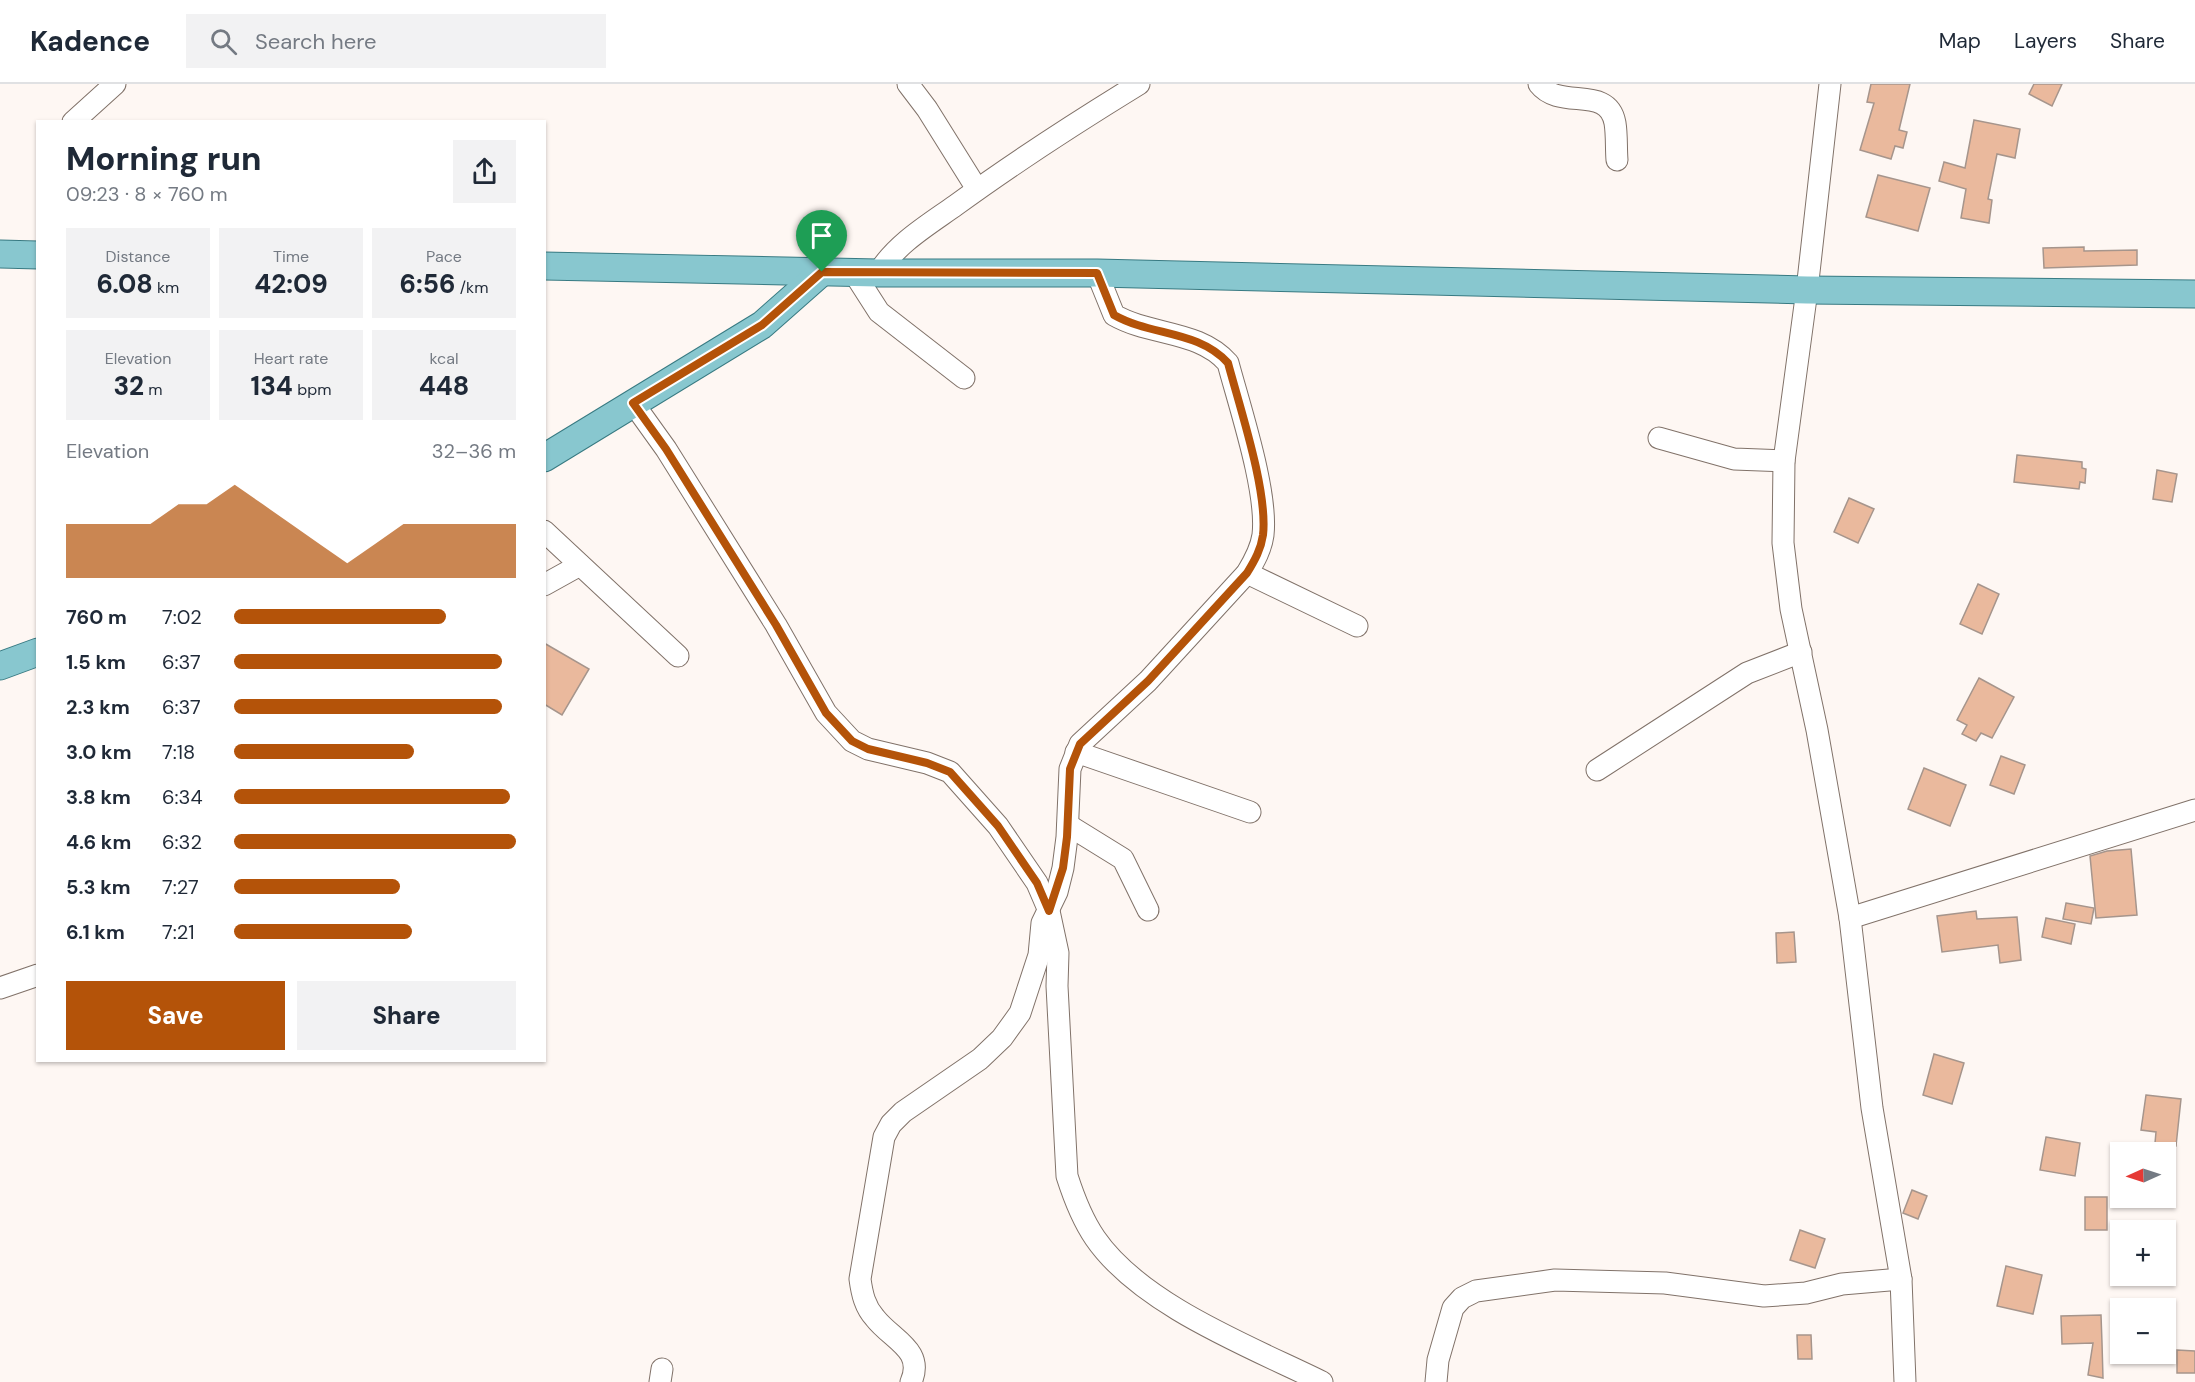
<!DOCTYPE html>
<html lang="en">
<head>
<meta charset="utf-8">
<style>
	:root { --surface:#fff; --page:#f2f2f3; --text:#1f2937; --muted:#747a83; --line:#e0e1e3; --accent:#b45309 }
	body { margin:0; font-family:"DM Sans",sans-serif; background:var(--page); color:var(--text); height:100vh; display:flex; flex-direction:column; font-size:22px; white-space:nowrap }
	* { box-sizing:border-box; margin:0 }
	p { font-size:20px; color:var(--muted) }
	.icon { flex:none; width:33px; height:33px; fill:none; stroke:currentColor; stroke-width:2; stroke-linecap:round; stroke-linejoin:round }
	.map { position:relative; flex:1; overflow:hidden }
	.details { position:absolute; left:36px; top:36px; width:510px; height:942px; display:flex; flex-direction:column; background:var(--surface); border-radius:0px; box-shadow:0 2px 4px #0004 }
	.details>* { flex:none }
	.needle { width:39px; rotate:267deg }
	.tools { position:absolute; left:2110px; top:1058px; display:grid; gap:12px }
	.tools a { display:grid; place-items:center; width:66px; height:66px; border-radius:0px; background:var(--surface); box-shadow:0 2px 4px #0004; font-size:30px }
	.pin { position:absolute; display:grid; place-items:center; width:51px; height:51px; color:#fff; margin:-62px -26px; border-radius:50% 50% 50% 0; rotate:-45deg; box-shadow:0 0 6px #0007 }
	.pin .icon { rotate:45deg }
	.round { display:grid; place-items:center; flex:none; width:63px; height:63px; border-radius:0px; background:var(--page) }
	.head { display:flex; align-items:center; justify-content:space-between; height:102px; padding:0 30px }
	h1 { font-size:33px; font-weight:800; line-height:45px }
	.figures { display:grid; grid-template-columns:repeat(3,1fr); gap:9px; height:102px; padding:6px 30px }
	.figures div { display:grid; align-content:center; border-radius:0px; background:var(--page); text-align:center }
	.figures b { font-size:26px; font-weight:800 }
	.figures small { font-size:16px; font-weight:400 }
	.figures p { font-size:16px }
	.chart { height:168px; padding:12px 30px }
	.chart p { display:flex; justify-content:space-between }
	.chart svg { width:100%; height:108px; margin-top:6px; fill:var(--accent); opacity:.7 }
	.button { display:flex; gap:12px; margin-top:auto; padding:12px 30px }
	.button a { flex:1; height:69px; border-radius:0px; background:var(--accent); color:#fff; font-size:24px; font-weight:800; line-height:69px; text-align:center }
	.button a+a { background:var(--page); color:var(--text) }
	ul { padding:0 30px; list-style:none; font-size:20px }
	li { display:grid; grid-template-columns:96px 72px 1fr; align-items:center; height:45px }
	li i { height:15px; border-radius:8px; background:var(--accent) }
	header { display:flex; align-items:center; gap:36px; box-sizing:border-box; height:84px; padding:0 30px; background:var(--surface); border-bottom:2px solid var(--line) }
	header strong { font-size:28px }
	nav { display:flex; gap:33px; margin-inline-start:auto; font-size:21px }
	.search { width:420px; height:54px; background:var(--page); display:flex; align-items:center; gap:15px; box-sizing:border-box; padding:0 21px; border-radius:0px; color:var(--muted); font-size:22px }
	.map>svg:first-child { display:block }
	.building { fill:#eab99d; stroke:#a6958c; stroke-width:1.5 }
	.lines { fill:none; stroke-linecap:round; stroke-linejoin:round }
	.minor-casing { stroke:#817269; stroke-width:23 }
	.major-casing { stroke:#387a82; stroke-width:29 }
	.minor { stroke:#fff; stroke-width:21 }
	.major { stroke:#88c7cf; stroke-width:27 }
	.route-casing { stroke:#fff; stroke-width:12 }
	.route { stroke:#b45309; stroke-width:8 }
</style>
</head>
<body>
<header>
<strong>Kadence</strong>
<div class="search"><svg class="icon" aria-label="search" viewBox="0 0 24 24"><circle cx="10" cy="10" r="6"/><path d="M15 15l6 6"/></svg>Search here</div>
<nav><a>Map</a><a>Layers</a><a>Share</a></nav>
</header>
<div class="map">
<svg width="2195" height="1298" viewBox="0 0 2195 1298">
	<rect width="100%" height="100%" fill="#fef7f3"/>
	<g class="building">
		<polygon points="1871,0 1910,0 1899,46 1907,48 1903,64 1895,62 1891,75 1860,66 1874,19 1867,18"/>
		<polygon points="2034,0 2062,0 2052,22 2029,10"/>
		<polygon points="1974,36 2020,45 2015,74 1997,70 1988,115 1992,116 1989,139 1961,134 1966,105 1939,97 1944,78 1965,84"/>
		<polygon points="1878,91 1930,104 1918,147 1866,133"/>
		<polygon points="2084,163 2084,167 2137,166 2137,181 2044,184 2043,164"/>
		<polygon points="2017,371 2082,378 2082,384 2086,385 2085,399 2080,398 2079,405 2014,398"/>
		<polygon points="2157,386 2177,390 2172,418 2153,415"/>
		<polygon points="1849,414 1874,425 1858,459 1834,448"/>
		<polygon points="1978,500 1999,510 1982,550 1960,540"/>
		<polygon points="544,559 589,585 562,631 544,620"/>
		<polygon points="1979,594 2014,613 1992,654 1981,649 1976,657 1962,650 1967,641 1957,636"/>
		<polygon points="2001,672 2025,681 2014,710 1990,701"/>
		<polygon points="1924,684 1966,701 1950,742 1908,725"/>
		<polygon points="2131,765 2137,831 2096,834 2090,772 2107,767"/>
		<polygon points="2066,819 2094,824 2091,840 2063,835"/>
		<polygon points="1976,827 1977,835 2017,833 2021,876 2000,879 1998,861 1942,868 1937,832"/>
		<polygon points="2046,834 2075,840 2071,860 2042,853"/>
		<polygon points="1794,848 1796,878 1777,879 1776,849"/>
		<polygon points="1934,970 1964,979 1952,1020 1923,1011"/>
		<polygon points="2146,1011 2181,1015 2176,1062 2155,1059 2156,1048 2141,1046"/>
		<polygon points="2046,1053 2080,1059 2075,1092 2040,1086"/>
		<polygon points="1912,1106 1927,1112 1918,1135 1903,1129"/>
		<rect x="2085" y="1113" width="22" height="33"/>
		<polygon points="1800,1146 1825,1155 1815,1184 1790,1176"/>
		<polygon points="2006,1182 2042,1191 2033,1230 1997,1222"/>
		<polygon points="2101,1231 2102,1259 2103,1294 2088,1291 2093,1259 2062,1260 2061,1232"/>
		<polygon points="1797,1251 1811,1251 1812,1275 1798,1275"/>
		<polygon points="2177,1266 2195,1267 2195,1289 2177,1289"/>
	</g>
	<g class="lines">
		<defs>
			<g id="minor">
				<polyline points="908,0 927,25 977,105"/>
				<path d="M1539,0C1560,27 1608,0 1615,39C1617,51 1616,64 1617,76"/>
				<polyline points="1830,0 1807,206 1784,377 1783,459 1791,525 1817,646 1850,834 1872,1024 1901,1195 1905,1298"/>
				<polyline points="73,38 115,0"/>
				<polyline points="854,189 879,228 964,294"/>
				<path d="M878,189C897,159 928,141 956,121C1015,78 1077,38 1139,0"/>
				<path d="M633,319L666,365L776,541L826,629L852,657L868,665L927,679L950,688L998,742L1037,799L1049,827L1058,869L1057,902L1067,1092C1074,1114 1082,1135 1095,1154C1141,1221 1251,1263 1322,1298"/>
				<polyline points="1659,354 1734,375 1784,377"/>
				<polyline points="544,447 678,572"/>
				<polyline points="1247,489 1357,542"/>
				<polyline points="544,501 580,481"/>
				<polyline points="1076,668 1250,728"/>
				<polyline points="1597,686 1747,589 1801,568"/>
				<polyline points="1068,741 1123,775 1148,826"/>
				<polyline points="1850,834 2195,726"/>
				<polyline points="0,904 38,891"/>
				<polyline points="660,1298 662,1285"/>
				<path d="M911,1298C925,1266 892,1256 875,1234C865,1223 862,1210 860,1195L884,1053L891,1040L903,1028L980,975L1002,954L1020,929L1039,871L1042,839L1057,808L1063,784L1067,753L1070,685L1080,660L1148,597L1247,489C1255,476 1261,465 1263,451C1268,408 1240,324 1228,279C1199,246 1151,252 1114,231L1097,189"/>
				<polyline points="1436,1298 1438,1276 1453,1224 1462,1214 1476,1207 1555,1196 1665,1199 1764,1212 1806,1209 1842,1200 1901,1195"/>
			</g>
			<g id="major">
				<polyline points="0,170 38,171"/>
				<polyline points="544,182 878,189 1097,189 1807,206 2195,210"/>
				<polyline points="544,374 762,241 822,188"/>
				<polyline points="0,582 38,568"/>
			</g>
		</defs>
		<use href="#minor" class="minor-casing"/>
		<use href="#major" class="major-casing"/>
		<use href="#minor" class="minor"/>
		<use href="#major" class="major"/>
	</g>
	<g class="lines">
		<defs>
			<path id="route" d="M822,188L1097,189L1114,231C1151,252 1198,246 1228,279C1240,324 1268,408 1263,451C1261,465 1255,476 1247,489L1148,597L1080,660L1070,685L1067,753L1063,784L1049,827L1037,799L998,742L950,688L927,679L868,665L852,657L826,629L776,541L666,365L633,319L762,241Z"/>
		</defs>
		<use href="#route" class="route-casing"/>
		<use href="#route" class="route"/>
	</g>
</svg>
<div class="tools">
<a><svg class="needle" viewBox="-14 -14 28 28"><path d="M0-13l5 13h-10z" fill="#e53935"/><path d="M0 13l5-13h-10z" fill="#747a83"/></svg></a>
<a>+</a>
<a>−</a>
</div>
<div class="pin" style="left:822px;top:188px;background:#1e9e55"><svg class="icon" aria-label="arrive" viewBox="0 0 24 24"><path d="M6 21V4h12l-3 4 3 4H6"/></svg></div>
<section class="details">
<div class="head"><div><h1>Morning run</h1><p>09:23 · 8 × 760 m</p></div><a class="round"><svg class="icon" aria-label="share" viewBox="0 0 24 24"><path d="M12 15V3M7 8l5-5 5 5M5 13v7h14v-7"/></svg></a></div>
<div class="figures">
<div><p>Distance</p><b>6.08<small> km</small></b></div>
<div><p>Time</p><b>42:09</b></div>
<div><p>Pace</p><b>6:56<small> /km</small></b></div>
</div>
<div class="figures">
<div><p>Elevation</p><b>32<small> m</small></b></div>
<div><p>Heart rate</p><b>134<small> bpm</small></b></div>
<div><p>kcal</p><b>448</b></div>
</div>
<div class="chart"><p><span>Elevation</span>32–36 m</p>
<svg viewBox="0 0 160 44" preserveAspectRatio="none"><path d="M0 44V22L10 22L20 22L30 22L40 14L50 14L60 6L70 14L80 22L90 30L100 38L110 30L120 22L130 22L140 22L150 22L160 22V44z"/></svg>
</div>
<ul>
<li><b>760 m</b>7:02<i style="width:75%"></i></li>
<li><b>1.5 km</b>6:37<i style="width:95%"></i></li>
<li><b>2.3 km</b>6:37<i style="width:95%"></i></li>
<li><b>3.0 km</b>7:18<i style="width:64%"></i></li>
<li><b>3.8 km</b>6:34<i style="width:98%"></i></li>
<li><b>4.6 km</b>6:32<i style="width:100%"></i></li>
<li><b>5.3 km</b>7:27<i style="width:59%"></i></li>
<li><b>6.1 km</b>7:21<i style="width:63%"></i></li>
</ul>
<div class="button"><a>Save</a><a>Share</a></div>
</section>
</div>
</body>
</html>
